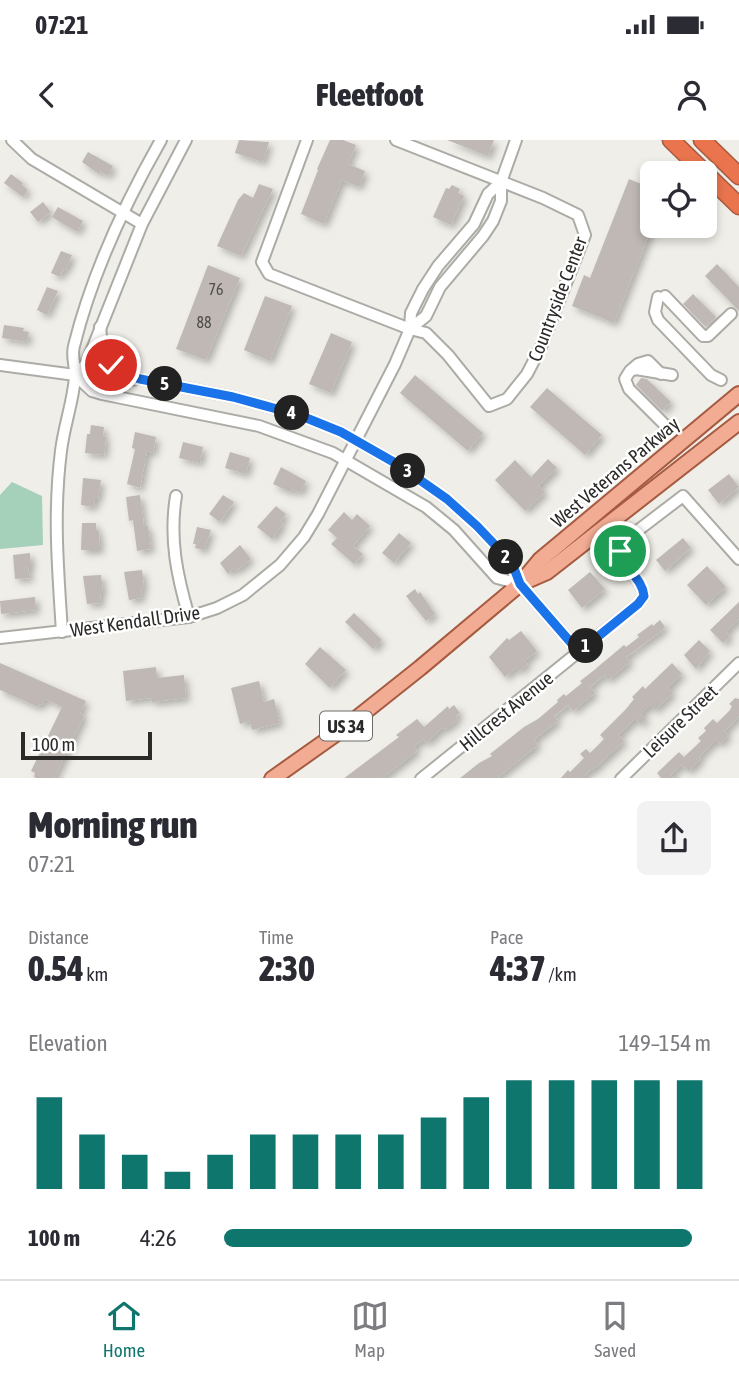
<!DOCTYPE html>
<html lang="en">
<head>
<meta charset="utf-8">
<style>
	:root { --surface:#fff; --page:#f2f2f3; --text:#2b2b33; --muted:#7c7c81; --line:#e1e1e2; --accent:#0f766e }
	body { margin:0; font-family:"Asap Condensed",sans-serif; background:var(--page); color:var(--text); height:100vh; display:flex; flex-direction:column; font-size:26px; white-space:nowrap }
	* { box-sizing:border-box; margin:0 }
	p { font-size:23px; color:var(--muted) }
	.icon { flex:none; width:38px; height:38px; fill:none; stroke:currentColor; stroke-width:2; stroke-linecap:round; stroke-linejoin:round }
	.map { position:relative; height:638px; overflow:hidden }
	.sheet { display:flex; flex-direction:column; background:var(--surface); flex:1 }
	.sheet>* { flex:none }
	.controls { position:absolute; left:640px; top:21px; display:grid; gap:14px }
	.controls a { display:grid; place-items:center; width:77px; height:77px; border-radius:10px; background:var(--surface); box-shadow:0 4px 10px #0003; font-size:35px }
	.scale { position:absolute; left:21px; bottom:18px; width:131px; box-sizing:border-box; padding-left:7px; border:4px solid #2b2a28; border-top:0; font-size:19px; line-height:24px; white-space:nowrap; color:#2b2a28; -webkit-text-stroke:5px #fff; paint-order:stroke }
	.pin { position:absolute; display:grid; place-items:center; width:60px; height:60px; color:#fff; margin:-30px; border:4px solid #fff; border-radius:50%; box-shadow:0 2px 7px #0007 }
	.km { position:absolute; width:35px; height:35px; margin:-18px; border-radius:50%; background:#222; color:#fff; font-size:19px; line-height:35px; text-align:center }
	.round { display:grid; place-items:center; flex:none; width:74px; height:74px; border-radius:10px; background:var(--page) }
	.headline { display:flex; align-items:center; justify-content:space-between; height:119px; padding:0 28px }
	h1 { font-size:38px; font-weight:800; line-height:52px }
	.figures { display:grid; grid-template-columns:repeat(3,1fr); gap:10px; height:119px; padding:7px 28px }
	.figures div { display:grid; align-content:center }
	.figures b { font-size:35px; font-weight:800 }
	.figures small { font-size:19px; font-weight:400 }
	.figures p { font-size:19px }
	.chart { height:196px; padding:14px 28px }
	.chart p { display:flex; justify-content:space-between }
	.chart svg { width:100%; height:126px; margin-top:7px; stroke:var(--accent); stroke-width:6 }
	ul { padding:0 28px; list-style:none; font-size:23px }
	li { display:grid; grid-template-columns:112px 84px 1fr; align-items:center; height:52px }
	li i { height:18px; border-radius:9px; background:var(--accent) }
	.status { display:flex; justify-content:space-between; align-items:center; height:49px; padding:0 35px; background:var(--surface); direction:ltr }
	.status svg { height:19px; fill:currentColor }
	header { display:flex; justify-content:space-between; align-items:center; height:91px; padding:0 28px; background:var(--surface); font-size:32px; font-weight:800 }
	.menu { display:flex; justify-content:space-around; align-items:center; height:98px; border-top:2px solid var(--line); background:var(--surface); font-size:19px; color:var(--muted) }
	.menu a { display:grid; justify-items:center; gap:4px }
	.menu .selected { color:var(--accent) }
	.map>svg:first-child { display:block }
	.green { fill:#a5d0b9 }
	.building { fill:#bfb8b5; filter:url(#shadow) }
	.lines { fill:none; stroke-linecap:round; stroke-linejoin:round }
	.minor-casing { stroke:#acaba5; stroke-width:14 }
	.major-casing { stroke:#a65a40; stroke-width:18 }
	.highway-casing { stroke:#a65a40; stroke-width:19 }
	.minor { stroke:#fff; stroke-width:10 }
	.major { stroke:#f2ac94; stroke-width:14 }
	.highway { stroke:#e9744d; stroke-width:16 }
	.route-casing { stroke:#fff; stroke-width:14 }
	.route { stroke:#1a73e8; stroke-width:9 }
	.labels { text-anchor:middle; dominant-baseline:central; stroke-width:5; stroke-linejoin:round; paint-order:stroke }
	.number-label { font-size:16px; fill:#504e4b }
	.shield { fill:#fff; stroke:#6b6a68; stroke-width:2 }
	.shield-label { font-size:18px; font-weight:bold; fill:#2b2a28 }
	.street-label { font-size:19px; fill:#2b2a28; stroke:#fff }
</style>
</head>
<body>
<div class="status"><b>07:21</b><svg viewBox="0 0 49 12"><path d="M0 12V9h3v3zM5 12V6h3v6zM10 12V3h3v9zM15 12V0h3v12zM26 1h20v11H26zM47 4h2v5h-2z"/></svg></div>
<header><svg class="icon" aria-label="back" viewBox="0 0 24 24"><path d="M15 5l-7 7 7 7"/></svg>Fleetfoot<svg class="icon" aria-label="person" viewBox="0 0 24 24"><circle cx="12" cy="8" r="4"/><path d="M4 21q1-7 8-7t8 7"/></svg></header>
<div class="map">
<svg width="739" height="639" viewBox="0 0 739 639">
	<defs>
		<filter id="shadow"><feDropShadow dx="4" dy="4" stdDeviation="3.5" flood-color="#0004"/></filter>
	</defs>
	<rect width="100%" height="100%" fill="#efeee8"/>
	<polygon class="green" points="12,342 42,356 43,405 0,409 0,355"/>
	<g class="building">
		<polygon points="239,0 269,2 263,22 235,13"/>
		<polygon points="330,0 343,0 356,5 348,24 365,31 359,47 342,40 324,84 301,74 318,30 317,29"/>
		<polygon points="447,0 494,0 488,16"/>
		<polygon points="88,12 113,26 108,36 100,31 99,34 82,22"/>
		<polygon points="11,34 23,43 22,45 28,50 23,57 4,43"/>
		<polygon points="629,39 646,46 645,49 650,51 648,54 653,56 653,85 614,183 572,166 584,135 590,138"/>
		<polygon points="259,44 273,49 241,116 217,106 238,60 244,53 253,58"/>
		<polygon points="452,45 460,49 458,53 464,56 451,85 433,77 446,48 449,49"/>
		<polygon points="43,62 51,72 38,82 30,72"/>
		<polygon points="58,67 83,81 77,92 52,77"/>
		<polygon points="61,111 72,115 66,130 63,129 60,137 51,133"/>
		<polygon points="717,124 739,147 739,171 705,136"/>
		<polygon points="208,125 240,138 206,220 176,209"/>
		<polygon points="47,147 58,151 47,175 37,170"/>
		<polygon points="693,154 716,177 706,187 683,164"/>
		<polygon points="265,156 292,166 270,221 244,210"/>
		<polygon points="4,185 24,188 23,191 29,192 27,202 2,198"/>
		<polygon points="331,193 352,202 331,253 309,244"/>
		<polygon points="415,235 483,293 468,311 400,253"/>
		<polygon points="641,238 647,239 671,262 662,271 636,245"/>
		<polygon points="547,248 602,295 585,315 530,267"/>
		<polygon points="91,285 104,287 103,296 106,297 104,315 85,313 87,294 90,294"/>
		<polygon points="135,292 156,297 153,313 147,311 140,348 127,344 135,309 132,308"/>
		<polygon points="183,302 203,307 200,323 179,318"/>
		<polygon points="230,312 250,318 246,334 225,328"/>
		<polygon points="548,319 557,328 539,346 545,352 525,371 495,340 515,320 531,337"/>
		<polygon points="281,327 306,341 300,353 292,349 290,352 273,344"/>
		<polygon points="729,334 739,347 719,364 708,350"/>
		<polygon points="83,338 101,340 98,359 95,358 94,367 81,365"/>
		<polygon points="140,355 144,386 148,386 151,409 137,411 133,380 129,381 126,357"/>
		<polygon points="223,355 234,362 220,382 209,374"/>
		<polygon points="276,366 286,374 280,382 283,384 272,399 257,387"/>
		<polygon points="344,372 352,380 357,374 370,386 353,406 363,414 354,424 331,404 337,398 328,390"/>
		<polygon points="82,383 96,383 96,391 99,391 100,410 81,410"/>
		<polygon points="197,387 211,390 204,410 195,408 196,404 193,404"/>
		<polygon points="399,393 411,403 394,423 382,413"/>
		<polygon points="683,398 691,408 665,431 656,420"/>
		<polygon points="240,405 251,419 236,431 234,428 228,434 220,423"/>
		<polygon points="30,413 31,427 28,427 30,438 15,439 13,415"/>
		<polygon points="707,426 726,447 706,465 687,445"/>
		<polygon points="142,430 144,448 141,449 142,458 129,460 124,432"/>
		<polygon points="590,432 605,449 582,468 568,450"/>
		<polygon points="101,435 103,453 100,453 101,463 87,464 83,436"/>
		<polygon points="415,449 418,454 420,452 435,474 426,481 406,456"/>
		<polygon points="35,457 36,470 1,474 0,461"/>
		<polygon points="739,462 739,479 726,492 730,497 723,503 710,490"/>
		<polygon points="354,473 382,500 373,509 345,482"/>
		<polygon points="660,480 665,487 659,493 626,517 630,522 608,540 604,535 590,547 595,553 573,571 568,565 554,576 558,581 534,600 538,605 496,639 459,639 479,623 492,616 490,614 524,587 538,579 558,562 557,560 564,554 566,556 582,543 580,541 593,531 624,505 626,507 639,497 637,495 652,484 653,486"/>
		<polygon points="521,491 537,511 525,521 528,524 519,531 517,527 505,537 489,517 507,498 509,500"/>
		<polygon points="699,500 710,511 696,529 684,515"/>
		<polygon points="320,507 346,530 330,548 305,524"/>
		<polygon points="0,523 86,561 80,573 84,576 54,639 38,639 34,637 35,633 31,631 62,567 45,559 42,565 39,564 38,567 0,550"/>
		<polygon points="672,523 682,534 668,548 673,553 655,570 650,565 641,574 646,579 641,584 635,579 619,595 624,601 593,630 592,629 581,639 560,639 568,630 570,632 584,618 580,614 586,609 590,613 604,599 600,595 626,569 634,559 632,557 643,546 645,549"/>
		<polygon points="156,527 157,538 184,535 186,558 152,562 151,558 126,561 123,531"/>
		<polygon points="259,541 264,562 274,559 280,583 252,590 250,581 240,584 231,548"/>
		<polygon points="735,558 739,559 739,576 725,591 728,596 720,604 716,600 699,617 701,619 689,631 681,625 671,635 674,639 662,639 657,633 679,612 684,617 701,601 698,598 706,591 704,588 713,579 717,583 730,570 732,566 729,564"/>
		<polygon points="454,565 460,573 456,576 458,579 444,590 442,588 427,603 424,599 414,606 417,611 381,639 343,639 399,597 396,595 417,579 424,587 448,566 449,569"/>
	</g>
	<g class="lines">
		<defs>
			<g id="minor">
				<polyline points="12,0 32,19 142,84"/>
				<polyline points="307,0 262,122 269,134 410,189 426,193 448,215 489,266 507,259 527,234 541,207 585,95 578,75 543,58 396,0"/>
				<polyline points="665,156 703,196 708,196 731,174"/>
				<polyline points="658,157 655,172 658,180 711,235 721,240"/>
				<polyline points="100,187 103,215 122,233 140,239 233,257 299,275 341,292 397,324 447,359 477,386 512,423 520,444 579,512"/>
				<polyline points="410,189 426,176 440,147 483,96 493,81 501,61 501,42 516,0"/>
				<polyline points="0,225 120,241 137,239"/>
				<polyline points="631,230 638,224 648,221 661,234"/>
				<polyline points="76,236 92,251 102,254 259,286 333,313 426,367 454,390 497,438 520,444"/>
				<polyline points="76,236 87,222 142,84 186,0"/>
				<polyline points="664,284 629,249 625,239 630,231 636,229 672,235"/>
				<path d="M176,356C169,399 177,436 189,477"/>
				<path d="M62,492C58,429 53,374 61,311C64,286 73,262 75,237C76,227 71,216 74,206C92,133 124,65 161,0"/>
				<polyline points="0,498 189,477 217,468 243,455 280,425 304,397 318,374 395,224 410,189 411,173 423,149 438,126 474,84 488,54 501,42"/>
				<path d="M421,639L638,464L644,456C641,432 613,428 624,401L683,356L739,419"/>
				<polyline points="621,639 739,523"/>
			</g>
			<g id="major">
				<polyline points="524,442 547,432 739,282"/>
				<polyline points="272,639 347,586 420,528 520,444 540,420 739,254"/>
			</g>
			<g id="highway">
				<polyline points="671,0 739,66"/>
				<polyline points="702,0 739,36"/>
			</g>
		</defs>
		<use href="#minor" class="minor-casing"/>
		<use href="#major" class="major-casing"/>
		<use href="#highway" class="highway-casing"/>
		<use href="#minor" class="minor"/>
		<use href="#major" class="major"/>
		<use href="#highway" class="highway"/>
	</g>
	<g class="lines">
		<defs>
			<path id="route" d="M111,225L122,233L140,239L233,257L299,275L341,292L397,324L447,359L477,386L512,423L520,444L579,512L638,464L644,456C642,437 623,429 620,411"/>
		</defs>
		<use href="#route" class="route-casing"/>
		<use href="#route" class="route"/>
	</g>
	<g class="labels">
		<g class="number-label">
			<text x="216" y="149">76</text>
			<text x="204" y="182">88</text>
		</g>
		<rect class="shield" x="320" y="571.5" width="52" height="29" rx="5"/>
		<g class="shield-label">
			<text x="346" y="586">US 34</text>
		</g>
		<g class="street-label">
			<text transform="translate(557 159) rotate(-69)">Countryside Center</text>
			<text transform="translate(615 332) rotate(-40)">West Veterans Parkway</text>
			<text transform="translate(135 481) rotate(-8)">West Kendall Drive</text>
			<text transform="translate(506 571) rotate(-39)">Hillcrest Avenue</text>
			<text transform="translate(680 581) rotate(-44)">Leisure Street</text>
		</g>
	</g>
</svg>
<div class="controls">
<a><svg class="icon" aria-label="locate" viewBox="0 0 24 24"><circle cx="12" cy="12" r="6"/><path d="M12 2v4M12 18v4M2 12h4M18 12h4"/></svg></a>
</div>
<div class="scale">100 m</div>
<div class="pin" style="left:620px;top:411px;background:#1e9e55"><svg class="icon" aria-label="arrive" viewBox="0 0 24 24"><path d="M6 21V4h12l-3 4 3 4H6"/></svg></div>
<div class="pin" style="left:111px;top:225px;background:#d93025"><svg class="icon" aria-label="check" viewBox="0 0 24 24"><path d="M5 12l5 5 9-10"/></svg></div>
<b class="km" style="left:586px;top:506px">1</b>
<b class="km" style="left:506px;top:417px">2</b>
<b class="km" style="left:408px;top:331px">3</b>
<b class="km" style="left:292px;top:273px">4</b>
<b class="km" style="left:165px;top:244px">5</b>
</div>
<section class="sheet">
<div class="headline"><div><h1>Morning run</h1><p>07:21</p></div><a class="round"><svg class="icon" aria-label="share" viewBox="0 0 24 24"><path d="M12 15V3M7 8l5-5 5 5M5 13v7h14v-7"/></svg></a></div>
<div class="figures">
<div><p>Distance</p><b>0.54<small> km</small></b></div>
<div><p>Time</p><b>2:30</b></div>
<div><p>Pace</p><b>4:37<small> /km</small></b></div>
</div>
<div class="chart"><p><span>Elevation</span>149–154 m</p>
<svg viewBox="0 0 160 44" preserveAspectRatio="none"><path d="M5 44V12M15 44V25M25 44V32M35 44V38M45 44V32M55 44V25M65 44V25M75 44V25M85 44V25M95 44V19M105 44V12M115 44V6M125 44V6M135 44V6M145 44V6M155 44V6"/></svg>
</div>
<ul>
<li><b>100 m</b>4:26<i style="width:96%"></i></li>
</ul>
</section>
<nav class="menu">
<a class="selected"><svg class="icon" aria-label="home" viewBox="0 0 24 24"><path d="M3 11l9-7 9 7M6 9v11h12V9"/></svg>Home</a>
<a><svg class="icon" aria-label="map" viewBox="0 0 24 24"><path d="M3 6l6-2 6 2 6-2v14l-6 2-6-2-6 2zM9 4v14M15 6v14"/></svg>Map</a>
<a><svg class="icon" aria-label="saved" viewBox="0 0 24 24"><path d="M7 4h10v16l-5-4-5 4z"/></svg>Saved</a>
</nav>
</body>
</html>
